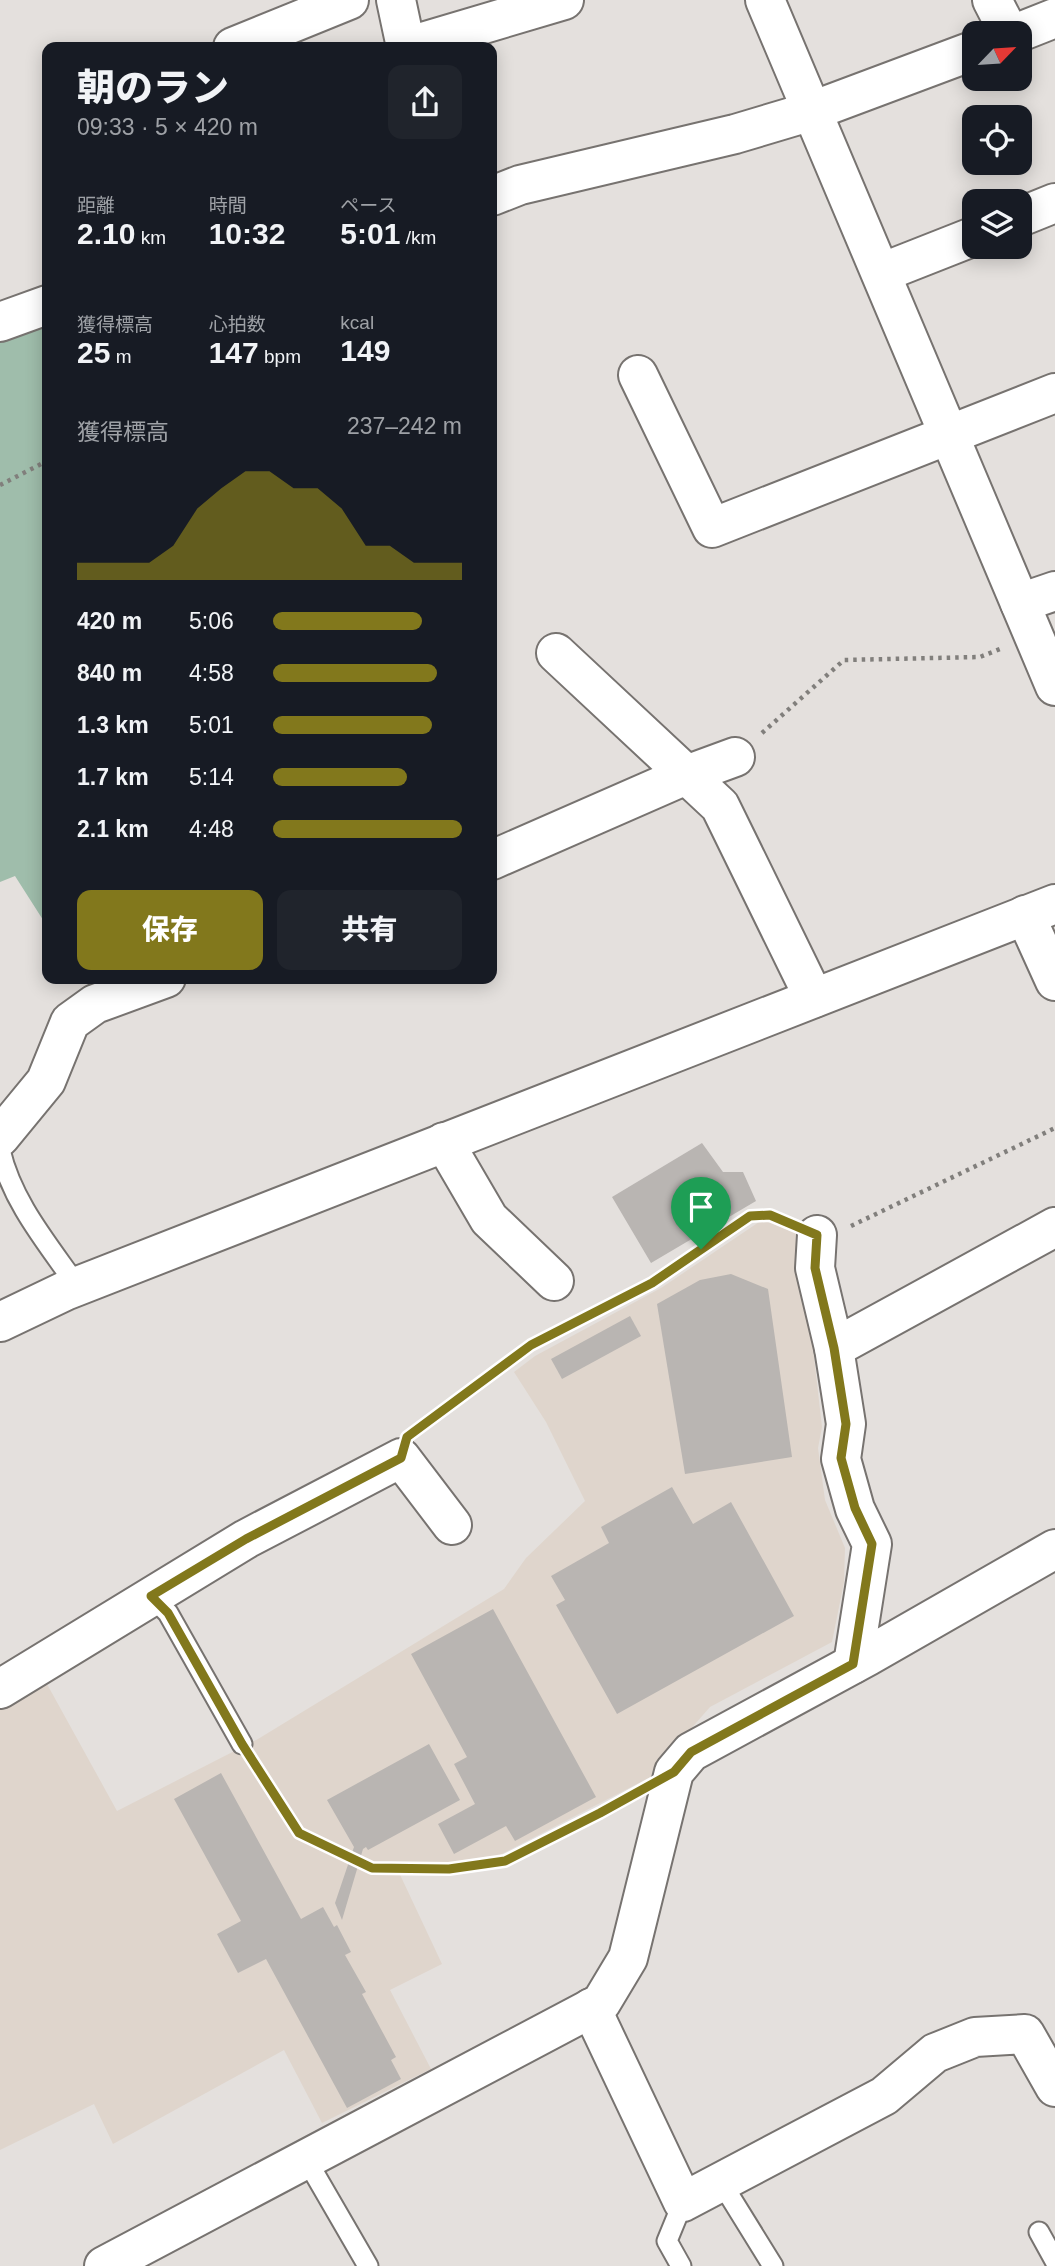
<!DOCTYPE html>
<html lang="ja">
<head>
<meta charset="utf-8">
<style>
	:root { --surface:#171b24; --page:#20242c; --text:#f1f3f6; --muted:#9ea1a6; --accent:#82781c }
	body { margin:0; font-family:Helvetica,"Noto Sans JP",sans-serif; background:var(--page); color:var(--text); height:100vh; display:flex; flex-direction:column; font-size:26px; white-space:nowrap }
	* { box-sizing:border-box; margin:0 }
	p { font-size:23px; color:var(--muted) }
	.icon { flex:none; width:38px; height:38px; fill:none; stroke:currentColor; stroke-width:2; stroke-linecap:round; stroke-linejoin:round }
	.map { position:relative; flex:1; overflow:hidden }
	.details { position:absolute; left:42px; top:42px; width:455px; height:942px; display:flex; flex-direction:column; background:var(--surface); border-radius:14px; box-shadow:0 4px 18px #0003 }
	.details>* { flex:none }
	.needle { width:46px; rotate:65deg }
	.tools { position:absolute; left:962px; top:21px; display:grid; gap:14px }
	.tools a { display:grid; place-items:center; width:70px; height:70px; border-radius:14px; background:var(--surface); box-shadow:0 4px 18px #0003; font-size:35px }
	.pin { position:absolute; display:grid; place-items:center; width:60px; height:60px; color:#fff; margin:-72px -30px; border-radius:50% 50% 50% 0; rotate:-45deg; box-shadow:0 0 7px #0007 }
	.pin .icon { rotate:45deg }
	.round { display:grid; place-items:center; flex:none; width:74px; height:74px; border-radius:14px; background:var(--page) }
	.overview { display:flex; align-items:center; justify-content:space-between; height:119px; padding:0 35px }
	h1 { font-size:38px; font-weight:800; line-height:52px }
	.stats { display:grid; grid-template-columns:repeat(3,1fr); gap:10px; height:119px; padding:7px 35px }
	.stats div { display:grid; align-content:center }
	.stats b { font-size:30px; font-weight:800 }
	.stats small { font-size:19px; font-weight:400 }
	.stats p { font-size:19px }
	.chart { height:196px; padding:14px 35px }
	.chart p { display:flex; justify-content:space-between }
	.chart svg { width:100%; height:126px; margin-top:7px; fill:var(--accent); opacity:.7 }
	.cta { display:flex; gap:14px; margin-top:auto; padding:14px 35px }
	.cta a { flex:1; height:80px; border-radius:14px; background:var(--accent); color:#fff; font-size:28px; font-weight:800; line-height:80px; text-align:center }
	.cta a+a { background:var(--page); color:var(--text) }
	ul { padding:0 35px; list-style:none; font-size:23px }
	li { display:grid; grid-template-columns:112px 84px 1fr; align-items:center; height:52px }
	li i { height:18px; border-radius:9px; background:var(--accent) }
	.map>svg:first-child { display:block }
	.built { fill:#dfd5cc }
	.green { fill:#9fbdab }
	.building { fill:#b9b5b2 }
	.lines { fill:none; stroke-linecap:round; stroke-linejoin:round }
	.lane-casing { stroke:#777370; stroke-width:23 }
	.street-casing { stroke:#777370; stroke-width:42 }
	.secondary-casing { stroke:#777370; stroke-width:42 }
	.path { stroke:#817f7c; stroke-width:4.5; stroke-dasharray:3.5 5; stroke-linecap:butt }
	.lane { stroke:#fff; stroke-width:19 }
	.street { stroke:#fff; stroke-width:38 }
	.secondary { stroke:#fff; stroke-width:38 }
	.route-casing { stroke:#fff; stroke-width:14 }
	.route { stroke:#82781c; stroke-width:9 }
</style>
</head>
<body>
<div class="map">
<svg width="1055" height="2266" viewBox="0 0 1055 2266">
	<rect width="100%" height="100%" fill="#e4e0dd"/>
	<polygon class="built" points="762,1220 808,1237 824,1343 813,1348 822,1427 818,1448 825,1500 845,1548 844,1582 832,1642 710,1707 668,1755 662,1771 494,1858 442,1866 395,1864 442,1964 390,1990 431,2069 322,2123 284,2050 113,2144 94,2104 0,2150 0,1703 42,1675 117,1811 258,1739 504,1589 526,1558 585,1501 546,1422 514,1372 535,1356 661,1288"/>
	<polygon class="green" points="47,317 47,922 45,923 15,876 0,882 0,336"/>
	<g class="building">
		<polygon points="702,1143 723,1172 743,1172 756,1201 651,1263 612,1197"/>
		<polygon points="731,1274 768,1289 792,1457 685,1474 657,1304 700,1280"/>
		<polygon points="630,1316 641,1336 562,1379 551,1359"/>
		<polygon points="672,1487 693,1524 731,1502 794,1616 617,1714 556,1605 565,1600 551,1576 609,1543 601,1527"/>
		<polygon points="493,1609 596,1797 515,1841 506,1826 454,1854 438,1824 475,1804 454,1764 467,1757 411,1654"/>
		<polygon points="429,1744 460,1800 368,1850 366,1847 363,1849 342,1920 335,1903 354,1847 327,1800"/>
		<polygon points="221,1773 301,1919 323,1907 334,1927 337,1925 351,1952 345,1955 366,1992 362,1994 396,2057 391,2060 401,2079 347,2108 266,1959 238,1973 217,1934 241,1921 174,1799"/>
	</g>
	<g class="lines">
		<defs>
			<g id="lane">
				<path d="M0,1150C12,1202 47,1243 77,1286"/>
				<polyline points="151,1596 168,1613 242,1744"/>
				<polyline points="306,2159 368,2266"/>
				<polyline points="721,2182 773,2266"/>
				<polyline points="1039,2232 1055,2261"/>
				<polyline points="681,2266 667,2241 683,2202"/>
			</g>
			<g id="street">
				<polyline points="396,0 406,47"/>
				<polyline points="765,0 1055,686"/>
				<polyline points="992,0 1009,33"/>
				<polyline points="1017,33 1055,18"/>
				<polyline points="233,47 349,0"/>
				<polyline points="406,47 564,0"/>
				<polyline points="492,196 520,185 735,134 812,111 975,50"/>
				<polyline points="1020,217 1055,203"/>
				<polyline points="881,273 975,236"/>
				<polyline points="0,322 47,305"/>
				<polyline points="638,375 712,528 1055,393"/>
				<polyline points="1020,603 1055,591"/>
				<polyline points="556,653 720,806 814,998"/>
				<polyline points="492,860 686,775 735,757"/>
				<polyline points="1025,915 1055,981"/>
				<polyline points="0,1137 46,1081 70,1022 95,1004 166,978"/>
				<polyline points="444,1142 489,1219 554,1281"/>
				<polyline points="817,1235 815,1268 834,1348 846,1424 841,1459 855,1509 872,1544 853,1664"/>
				<polyline points="834,1348 1055,1227"/>
				<polyline points="0,1689 246,1539 401,1458 452,1525"/>
				<polyline points="591,2008 683,2202 884,2096 935,2053 975,2037 1025,2034 1055,2087"/>
				<polyline points="104,2266 601,2003 628,1958 674,1772 691,1752 868,1656 1055,1549"/>
			</g>
			<polyline id="secondary" points="0,1322 65,1291 1055,904"/>
		</defs>
		<use href="#lane" class="lane-casing"/>
		<use href="#street" class="street-casing"/>
		<use href="#secondary" class="secondary-casing"/>
		<g class="path">
			<polyline points="0,485 47,461"/>
			<polyline points="762,733 844,660 980,657 1000,649"/>
			<polyline points="851,1226 1055,1128"/>
			<polyline points="419,1428 531,1345 652,1283 750,1216 770,1215 786,1222"/>
			<polyline points="256,1766 300,1833 372,1868 449,1869 505,1862 630,1796"/>
		</g>
		<use href="#lane" class="lane"/>
		<use href="#street" class="street"/>
		<use href="#secondary" class="secondary"/>
	</g>
	<g class="lines">
		<defs>
			<polygon id="route" points="770,1215 817,1235 815,1268 834,1348 846,1424 841,1458 855,1508 872,1544 853,1664 691,1752 674,1772 600,1813 505,1861 449,1869 372,1868 299,1833 242,1744 168,1613 151,1596 246,1539 401,1458 407,1437 531,1345 652,1283 750,1216"/>
		</defs>
		<use href="#route" class="route-casing"/>
		<use href="#route" class="route"/>
	</g>
</svg>
<div class="tools">
<a><svg class="needle" viewBox="-14 -14 28 28"><path d="M0-13l5 13h-10z" fill="#e53935"/><path d="M0 13l5-13h-10z" fill="#9ea1a6"/></svg></a>
<a><svg class="icon" aria-label="locate" viewBox="0 0 24 24"><circle cx="12" cy="12" r="6"/><path d="M12 2v4M12 18v4M2 12h4M18 12h4"/></svg></a>
<a><svg class="icon" aria-label="layers" viewBox="0 0 24 24"><path d="M12 4l9 5-9 5-9-5zM3 14l9 5 9-5"/></svg></a>
</div>
<div class="pin" style="left:701px;top:1249px;background:#1e9e55"><svg class="icon" aria-label="arrive" viewBox="0 0 24 24"><path d="M6 21V4h12l-3 4 3 4H6"/></svg></div>
<section class="details">
<div class="overview"><div><h1>朝のラン</h1><p>09:33 · 5 × 420 m</p></div><a class="round"><svg class="icon" aria-label="share" viewBox="0 0 24 24"><path d="M12 15V3M7 8l5-5 5 5M5 13v7h14v-7"/></svg></a></div>
<div class="stats">
<div><p>距離</p><b>2.10<small> km</small></b></div>
<div><p>時間</p><b>10:32</b></div>
<div><p>ペース</p><b>5:01<small> /km</small></b></div>
</div>
<div class="stats">
<div><p>獲得標高</p><b>25<small> m</small></b></div>
<div><p>心拍数</p><b>147<small> bpm</small></b></div>
<div><p>kcal</p><b>149</b></div>
</div>
<div class="chart"><p><span>獲得標高</span>237–242 m</p>
<svg viewBox="0 0 160 44" preserveAspectRatio="none"><path d="M0 44V38L10 38L20 38L30 38L40 32L50 19L60 12L70 6L80 6L90 12L100 12L110 19L120 32L130 32L140 38L150 38L160 38V44z"/></svg>
</div>
<ul>
<li><b>420 m</b>5:06<i style="width:79%"></i></li>
<li><b>840 m</b>4:58<i style="width:87%"></i></li>
<li><b>1.3 km</b>5:01<i style="width:84%"></i></li>
<li><b>1.7 km</b>5:14<i style="width:71%"></i></li>
<li><b>2.1 km</b>4:48<i style="width:100%"></i></li>
</ul>
<div class="cta"><a>保存</a><a>共有</a></div>
</section>
</div>
</body>
</html>
